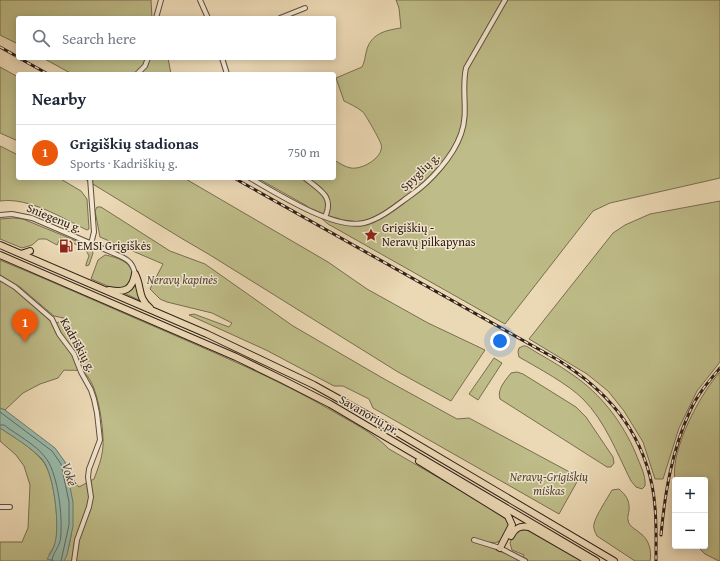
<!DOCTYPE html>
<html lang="en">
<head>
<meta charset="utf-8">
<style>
  body { margin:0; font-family:"Gentium Book Plus",serif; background:#f2f2f3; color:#1f2937 }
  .controls { position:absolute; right:12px; bottom:12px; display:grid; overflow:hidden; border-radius:4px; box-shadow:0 2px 10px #0003 }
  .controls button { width:36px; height:36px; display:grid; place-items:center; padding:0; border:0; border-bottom:1px solid #e0e1e3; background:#fff; color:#1f2937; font:20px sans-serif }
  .you { position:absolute; left:500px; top:341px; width:14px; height:14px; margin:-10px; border:3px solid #fff; border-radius:50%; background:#1a73e8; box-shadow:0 0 0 6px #1a73e833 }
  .badge { display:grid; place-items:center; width:26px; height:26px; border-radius:50%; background:#ea580c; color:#fff; font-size:13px; font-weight:700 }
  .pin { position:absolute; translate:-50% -33px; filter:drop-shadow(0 1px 2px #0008) }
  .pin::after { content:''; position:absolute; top:21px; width:14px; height:12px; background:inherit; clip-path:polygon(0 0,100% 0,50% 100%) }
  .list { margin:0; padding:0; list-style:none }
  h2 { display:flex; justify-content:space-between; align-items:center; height:52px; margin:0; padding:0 16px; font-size:17px }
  h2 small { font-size:13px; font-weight:400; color:#747a83 }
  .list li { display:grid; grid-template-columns:26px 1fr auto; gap:12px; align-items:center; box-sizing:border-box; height:56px; padding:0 16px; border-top:1px solid #e0e1e3 }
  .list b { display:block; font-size:15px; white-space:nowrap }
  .list p { margin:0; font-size:13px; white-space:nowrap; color:#747a83 }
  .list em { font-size:13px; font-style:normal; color:#747a83 }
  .icon { flex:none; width:22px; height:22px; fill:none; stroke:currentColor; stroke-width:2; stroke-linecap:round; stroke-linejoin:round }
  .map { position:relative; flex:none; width:720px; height:561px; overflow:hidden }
  .search { position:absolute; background:#fff; box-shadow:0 2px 10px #0003; left:16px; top:16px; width:320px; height:44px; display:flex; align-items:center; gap:10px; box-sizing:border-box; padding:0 14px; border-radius:4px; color:#747a83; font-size:15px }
  .panel { position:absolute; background:#fff; box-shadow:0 2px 10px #0003; left:16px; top:72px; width:320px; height:108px; border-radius:4px }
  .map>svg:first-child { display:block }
</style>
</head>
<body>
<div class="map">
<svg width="720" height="561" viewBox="0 0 720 561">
  <rect width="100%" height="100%" fill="#ebd8b4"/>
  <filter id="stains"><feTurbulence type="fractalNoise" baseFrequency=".005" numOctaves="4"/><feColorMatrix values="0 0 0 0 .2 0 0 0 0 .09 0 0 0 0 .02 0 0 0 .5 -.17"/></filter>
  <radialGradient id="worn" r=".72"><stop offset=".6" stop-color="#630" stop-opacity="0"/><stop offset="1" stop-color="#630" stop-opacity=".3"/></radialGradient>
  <path fill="#bebc88" stroke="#786e50" d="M 0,0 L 151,0 L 152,18 L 18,18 L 18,44 L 0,35 Z
    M 396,0 L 720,0 L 720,178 L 610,203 L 593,211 L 505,324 L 328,224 L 307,206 L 257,178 L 334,178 L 334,160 C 339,163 345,167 351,168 C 362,170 385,157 381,144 C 380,140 365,114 363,112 C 357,107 350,104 344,101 L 336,78 L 362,67 C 365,62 365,55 367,49 C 372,33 387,30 401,28 L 399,8 Z
    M 43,58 L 168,58 L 171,74 L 72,74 Z
    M 0,67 L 18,77 L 18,141 L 0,133 Z
    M 0,146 L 18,155 L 18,178 L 59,178 L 81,191 L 87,199 L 89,229 L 87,230 C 62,218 29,197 0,201 Z
    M 83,178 L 184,178 L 328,262 L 367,289 L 428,323 L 485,350 L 451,401 L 398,372 L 210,255 L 181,238 Z
    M 720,201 L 720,362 L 697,391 L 679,428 L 663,479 L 655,479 L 643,442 L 624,411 L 608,391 L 587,374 L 529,339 L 613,233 L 625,225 L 650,214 Z
    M 97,207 L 101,207 L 170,251 L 205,264 L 293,326 L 386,380 L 457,419 L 469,418 L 577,476 L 578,480 L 559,514 L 373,408 L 369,399 L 343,386 L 334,386 L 266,350 L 189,315 L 194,314 L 229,327 L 232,323 L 212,313 L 167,302 L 160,299 L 150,289 L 163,264 L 100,237 L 95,211 Z
    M 14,218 L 23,219 L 91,247 L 93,253 L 89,265 L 86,266 L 86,264 L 89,256 C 86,246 69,242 60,238 L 57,245 L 46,239 L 39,239 L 32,245 L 22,248 L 0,239 L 0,219 Z
    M 105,255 C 116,257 133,262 132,275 C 132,279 129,284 127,287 L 115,289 L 91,279 L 98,260 Z
    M 0,260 C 56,283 111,308 167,332 C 222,356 277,379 329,409 C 349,421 373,432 389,449 L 503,515 L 506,518 L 509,525 L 502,540 L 495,543 L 490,542 L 489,545 L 492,548 L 522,560 L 524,555 L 512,550 L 510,543 C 513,533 518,530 528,529 L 582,561 L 0,561 L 0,542 L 22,542 L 28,528 L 30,485 L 24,466 L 16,455 L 0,441 L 0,428 C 14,437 31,447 42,460 C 55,475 59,523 56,541 C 55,546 51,551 49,555 L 64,560 C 78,529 71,494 65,462 L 72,478 L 79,487 L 94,479 C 98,468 102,459 103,446 C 104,430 98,381 83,372 C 77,369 70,371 64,370 L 58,378 L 40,384 L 23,393 L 5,410 L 0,408 L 0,280 L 11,286 L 54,324 L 57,323 L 64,318 L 54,316 L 20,287 L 0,275 Z
    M 136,281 L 141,301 L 124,293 Z
    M 523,346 L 526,346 C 542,356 558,364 573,375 C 601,394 623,423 636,454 C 640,465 646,475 645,486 L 642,489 L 636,487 L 631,481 C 617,453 605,421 583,399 C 568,384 538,368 519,357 L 518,352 L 519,348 Z
    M 494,358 L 502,363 L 478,400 L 469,394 Z
    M 517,372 L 523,374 L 576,407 L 586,417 L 613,457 L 614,463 L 611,467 L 607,467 L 500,399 C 497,389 505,381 511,373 Z
    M 720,372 L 720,561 L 719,561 L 705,554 L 697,546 L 705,546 L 705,480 L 675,480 C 670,450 700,394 720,372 Z
    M 619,489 C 626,495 630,501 629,510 C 629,513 627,517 628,520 C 629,527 636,529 640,533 C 649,539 652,551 650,561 L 635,561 L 597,536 C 595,532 593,528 594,524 C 596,515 607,499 612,490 Z"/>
  <path fill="#99baaa" stroke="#6f7c70" d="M 0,408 L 5,410 L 55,448 L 65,462 L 73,502 L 73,526 L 67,555 L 64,561 L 55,561 L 47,559 C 50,554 54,548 55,543 C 60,525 54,473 42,459 C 30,447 14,437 0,428 Z"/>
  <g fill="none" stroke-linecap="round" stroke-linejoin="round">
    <path stroke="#656d62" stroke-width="1" d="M 0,412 L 52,451 L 61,464 L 69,502 L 69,525 L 61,561
      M 0,425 L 4,425 C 17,435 35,444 45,457 C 57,471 62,511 61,529 C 61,534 61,540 59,544 C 57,550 52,555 52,561"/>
    <g stroke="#604e40" stroke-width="6">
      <path id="minor" d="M 200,0 L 208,18
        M 156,18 L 161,0
        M 280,18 L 305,8
        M 222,58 L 227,74
        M 137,74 L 145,66 L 148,58
        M 90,178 L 94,232 L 91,244
        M 250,178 C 276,193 334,230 364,223 C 381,219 397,205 411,195 C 430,182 453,157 461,134 C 469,113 461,90 466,68 L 505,0
        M 305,178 C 319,190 335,196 325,217
        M 0,215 L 12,214 L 32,218 L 120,256 C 129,260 133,264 135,274
        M 0,278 L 15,287 L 52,319 L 59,334 L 74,354 L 81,372 L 91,390 L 94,399 L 97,413 L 100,440 L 89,469 L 88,477 L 91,497 L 89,507 L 77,540 L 74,561
        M 0,507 L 10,507
        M 474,540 L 500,548 L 525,561"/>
    </g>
    <g stroke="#312019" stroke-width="8">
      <path id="highway" d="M 0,245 L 207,334 L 314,385 L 366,414 L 614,561
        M 21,254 L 30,251
        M 0,255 L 236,357 L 281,379 L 330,404 L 596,561
        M 135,274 C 142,287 137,297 150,308
        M 109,290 C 125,293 132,290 135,274
        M 419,461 L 508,516 L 512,525 L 500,548
        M 511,536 C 515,528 520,525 529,527 L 588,561"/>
    </g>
    <use href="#minor" stroke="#f2e6ce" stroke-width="4"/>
    <use href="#highway" stroke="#ebd8b4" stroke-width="6"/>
    <g stroke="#312019" stroke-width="3">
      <path id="rail" d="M 0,47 L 18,57
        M 19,58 L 48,74
        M 234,178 L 558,360 C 606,390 640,428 652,485 C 657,510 656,536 656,561
        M 661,535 C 665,492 672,450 690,411 C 697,395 709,381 720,368"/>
    </g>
    <use href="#rail" stroke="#f2e6ce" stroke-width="1.5" stroke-dasharray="4.5" stroke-linecap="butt"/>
  </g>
  <defs>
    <g id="sight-bare" transform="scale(1.08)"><path d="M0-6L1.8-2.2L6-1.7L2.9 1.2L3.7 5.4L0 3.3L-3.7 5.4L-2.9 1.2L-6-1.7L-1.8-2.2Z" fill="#8f2418" stroke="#f2e6ce" stroke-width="2.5" paint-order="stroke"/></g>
    <g id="fuel-bare" transform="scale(1.08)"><path d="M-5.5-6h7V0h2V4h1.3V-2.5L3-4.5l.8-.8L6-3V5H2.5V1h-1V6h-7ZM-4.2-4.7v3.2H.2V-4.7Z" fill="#8f2418" stroke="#f2e6ce" stroke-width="2.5" paint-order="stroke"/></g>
  </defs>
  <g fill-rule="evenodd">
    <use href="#sight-bare" x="371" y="235"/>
    <use href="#fuel-bare" x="66" y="246"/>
  </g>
  <g text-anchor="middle" stroke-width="3" stroke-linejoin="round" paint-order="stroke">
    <g font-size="12" fill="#312019" stroke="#f2e6ce">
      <text transform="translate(420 172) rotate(-44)" y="4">Spyglių g.</text>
      <text transform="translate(54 218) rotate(22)" y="4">Sniegenų g.</text>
      <text transform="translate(78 345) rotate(61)" y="4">Kadriškių g.</text>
      <text transform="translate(369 415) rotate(30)" y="4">Savanorių pr.</text>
    </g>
    <g font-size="12" fill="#312019" stroke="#f2e6ce" text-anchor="start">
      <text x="382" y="232">Grigiškių -<tspan x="382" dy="14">Neravų pilkapynas</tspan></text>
      <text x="77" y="250">EMSI Grigiškės</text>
    </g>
    <g font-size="12" font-style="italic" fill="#544735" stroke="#f2e6ce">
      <text x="182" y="284">Neravų kapinės</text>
      <text x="549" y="481">Neravų-Grigiškių<tspan x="549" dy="14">miškas</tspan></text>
    </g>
    <g font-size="13" font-style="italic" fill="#504e44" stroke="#f2e6ce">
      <text transform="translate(70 474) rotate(73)" y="5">Vokė</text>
    </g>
  </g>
  <rect width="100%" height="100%" filter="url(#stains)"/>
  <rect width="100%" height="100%" fill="url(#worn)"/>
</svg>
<div class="controls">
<button>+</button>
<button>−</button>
</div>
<div class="you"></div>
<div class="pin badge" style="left:25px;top:342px">1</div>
<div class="search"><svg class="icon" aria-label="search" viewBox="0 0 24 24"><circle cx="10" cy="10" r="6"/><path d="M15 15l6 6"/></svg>Search here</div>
<section class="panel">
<h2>Nearby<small></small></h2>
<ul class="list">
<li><span class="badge">1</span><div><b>Grigiškių stadionas</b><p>Sports · Kadriškių g.</p></div><em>750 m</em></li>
</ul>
</section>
</div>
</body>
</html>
